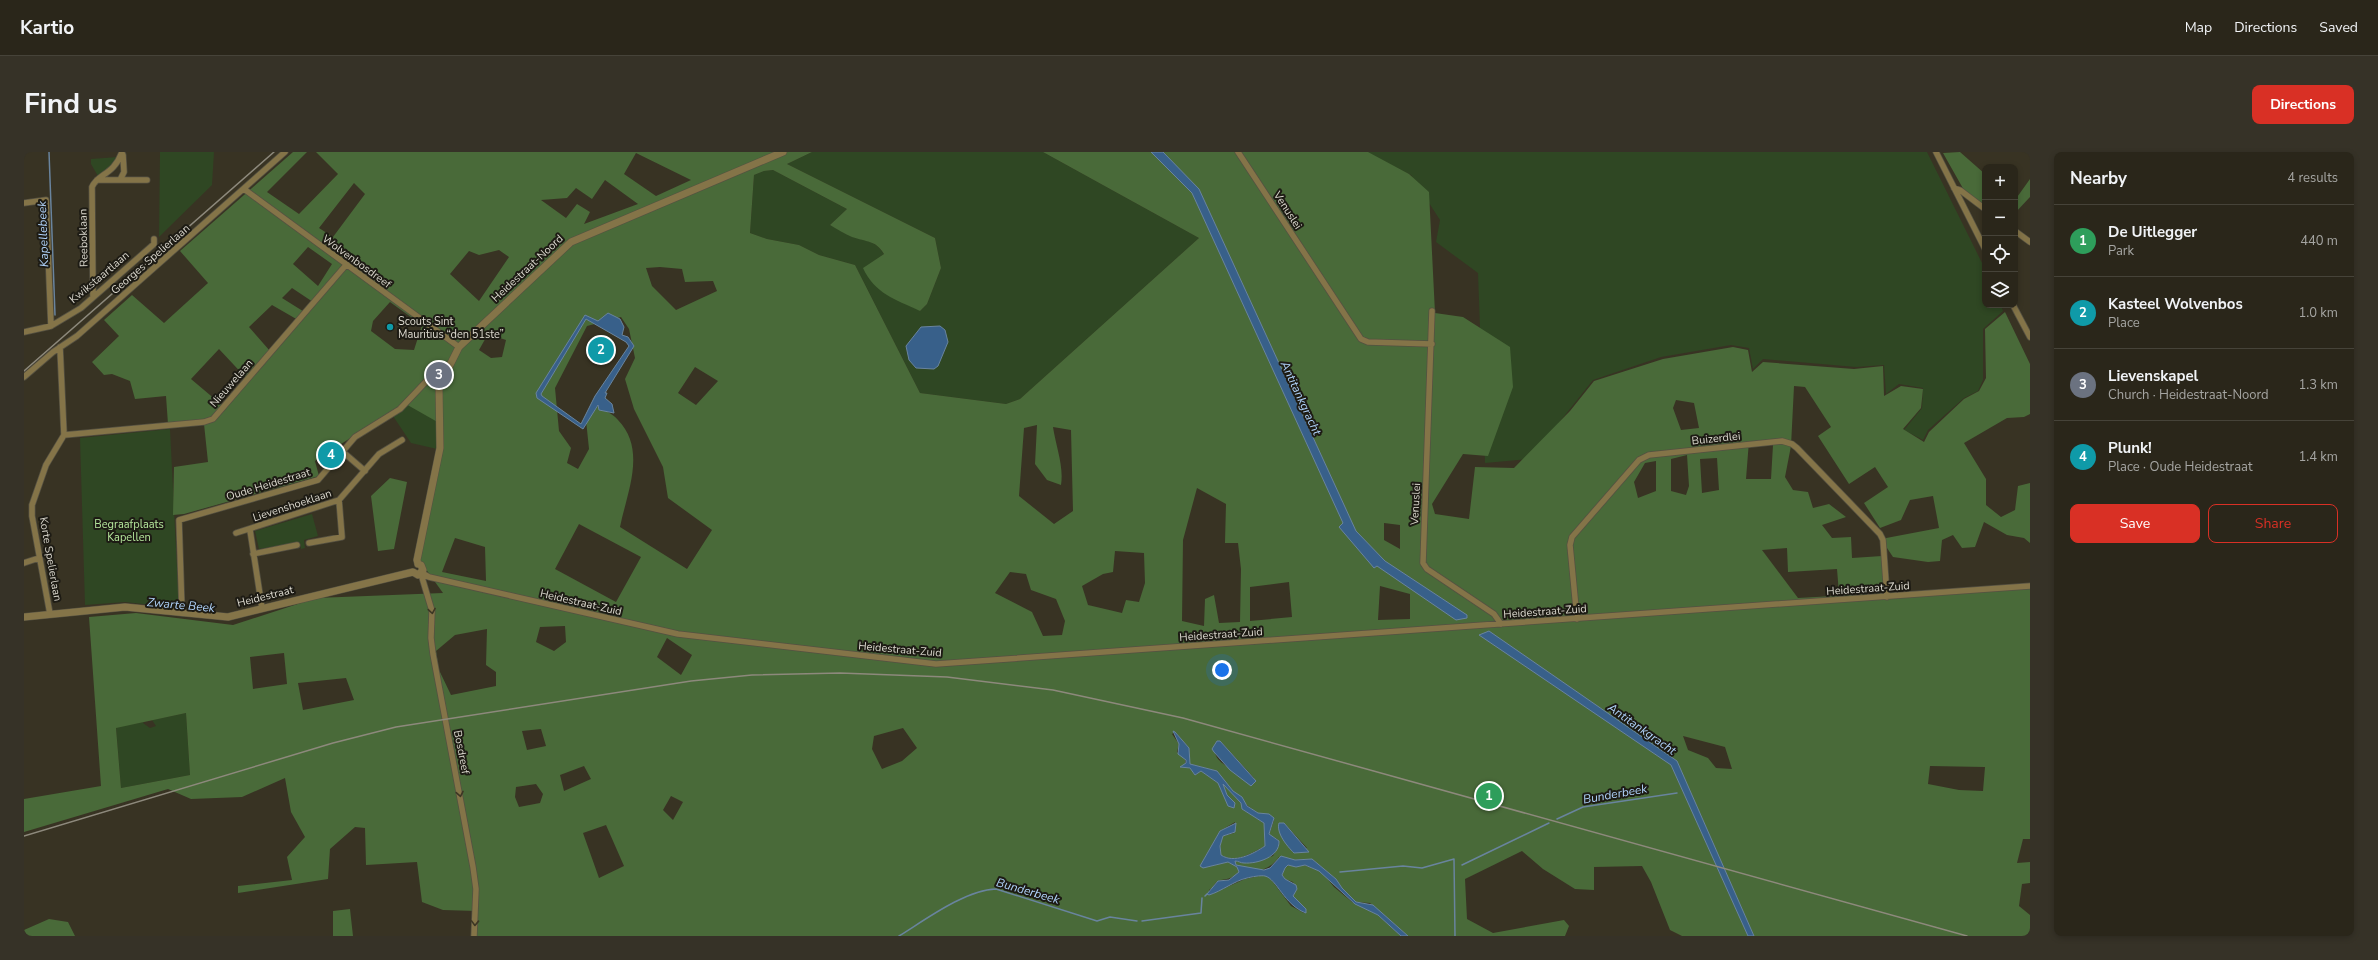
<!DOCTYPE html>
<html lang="en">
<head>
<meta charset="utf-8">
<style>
  body { margin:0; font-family:"Nunito Sans",sans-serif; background:#363227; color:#f1f3f6 }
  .controls { position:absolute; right:12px; top:12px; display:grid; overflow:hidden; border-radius:8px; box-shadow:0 2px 6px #0003 }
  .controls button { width:36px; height:36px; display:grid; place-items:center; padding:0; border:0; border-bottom:1px solid #464339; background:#2a261a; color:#f1f3f6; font:20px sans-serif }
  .you { position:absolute; left:1198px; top:518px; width:14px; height:14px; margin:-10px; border:3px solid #fff; border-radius:50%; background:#1a73e8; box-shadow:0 0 0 6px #1a73e833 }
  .badge { display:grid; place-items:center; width:26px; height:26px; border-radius:50%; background:#d93025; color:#fff; font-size:13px; font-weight:700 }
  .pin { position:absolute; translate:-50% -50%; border:2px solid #fff; box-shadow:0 1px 4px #0006 }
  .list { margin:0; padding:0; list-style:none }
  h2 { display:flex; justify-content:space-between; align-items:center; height:52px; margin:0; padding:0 16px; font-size:17px }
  h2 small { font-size:13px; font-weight:400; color:#a5a5a2 }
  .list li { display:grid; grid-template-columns:26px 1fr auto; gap:12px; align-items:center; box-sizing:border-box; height:72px; padding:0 16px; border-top:1px solid #464339 }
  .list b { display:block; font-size:15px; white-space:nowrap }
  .list p { margin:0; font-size:13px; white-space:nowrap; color:#a5a5a2 }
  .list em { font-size:13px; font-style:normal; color:#a5a5a2 }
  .actions { display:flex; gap:8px; padding:12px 16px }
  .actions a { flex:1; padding:9px 0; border:1px solid #d93025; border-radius:8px; text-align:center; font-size:14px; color:#d93025 }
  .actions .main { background:#d93025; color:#fff }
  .icon { flex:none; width:22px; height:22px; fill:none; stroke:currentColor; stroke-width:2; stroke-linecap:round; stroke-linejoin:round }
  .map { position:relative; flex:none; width:2006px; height:784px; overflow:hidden; border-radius:8px }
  header { display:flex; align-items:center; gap:24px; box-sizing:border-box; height:56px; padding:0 20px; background:#2a261a; border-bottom:1px solid #464339 }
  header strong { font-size:19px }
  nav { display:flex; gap:22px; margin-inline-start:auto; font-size:14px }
  .intro { display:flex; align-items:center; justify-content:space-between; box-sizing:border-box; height:96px; padding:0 24px }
  h1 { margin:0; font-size:28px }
  .button { padding:10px 18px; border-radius:8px; background:#d93025; color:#fff; font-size:14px; font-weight:700 }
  main { display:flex; gap:24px; padding:0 24px }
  aside { flex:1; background:#2a261a; border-radius:8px; box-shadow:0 2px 6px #0003 }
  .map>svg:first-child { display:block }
</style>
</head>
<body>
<header>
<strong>Kartio</strong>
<nav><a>Map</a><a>Directions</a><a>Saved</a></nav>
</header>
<div class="intro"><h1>Find us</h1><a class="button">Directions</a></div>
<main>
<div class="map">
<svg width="2006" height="784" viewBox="0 0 2006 784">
  <rect width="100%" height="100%" fill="#383323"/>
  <path fill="#2f4723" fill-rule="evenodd" d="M 136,0 L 190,0 L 188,33 L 135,85 Z
    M 788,0 L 1019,0 L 1175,86 L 996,247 L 982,252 L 896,241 L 831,113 L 795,103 L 775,93 L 743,87 L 726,81 L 730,23 L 740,19 L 749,18 L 823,57 L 806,73 C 814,77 822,83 830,85 C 843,89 852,89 860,102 L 840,116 L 896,159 L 903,152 L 917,116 L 911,86 L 763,12 ZM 899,175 L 921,178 C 925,197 918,204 904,217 C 887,214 886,210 882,194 Z
    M 1339,0 L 1903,0 L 1961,117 L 1961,153 L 1977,153 L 1979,159 L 1959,177 L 1959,228 L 1954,239 L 1940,246 L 1904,278 L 1899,288 L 1880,278 L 1898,256 L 1899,236 L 1875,232 L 1862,242 L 1860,213 L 1832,215 L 1739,207 L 1729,217 L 1725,196 L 1707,193 L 1637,205 L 1569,228 L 1506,307 L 1461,311 L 1454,121 L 1412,90 L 1416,68 L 1387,23 Z
    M 94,5 L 89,13 L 74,24 L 67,12 L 67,7 Z
    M 415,219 L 413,297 L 387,291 L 369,264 L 384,253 Z
    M 146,277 L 155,456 L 101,450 L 61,453 L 56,286 Z
    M 288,362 L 294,384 L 280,388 L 281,396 L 277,397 L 276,390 L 235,397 L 231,379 Z
    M 162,561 L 166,623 L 97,636 L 92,575 L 120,570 L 119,571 L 126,576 L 132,574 L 128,568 Z"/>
  <path fill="#496a39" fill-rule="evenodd" d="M 269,0 L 283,0 L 243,40 L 275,62 L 314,22 L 292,0 L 788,0 L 763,12 L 911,86 L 917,116 L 903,152 L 896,159 C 871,147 851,142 839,116 L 860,102 C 852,88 842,90 828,85 C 821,82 813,77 806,73 L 823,57 L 749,18 L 740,19 L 730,23 L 726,81 L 743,87 L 775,93 L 795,103 L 831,113 L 896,241 L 982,252 L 996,247 L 1175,86 L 1019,0 L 1344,0 L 1385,22 L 1405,40 L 1411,161 L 1439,165 L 1486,195 L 1489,235 L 1464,304 L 1439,302 L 1408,352 L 1411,362 L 1445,367 L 1451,315 L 1490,316 L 1546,259 L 1570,229 L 1639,207 L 1709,195 L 1724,198 L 1728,220 L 1739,210 L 1830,217 L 1859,214 L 1860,244 L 1877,234 L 1899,237 L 1897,256 L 1879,277 L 1900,290 L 1905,280 L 1940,247 L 1955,239 L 1962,226 L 1961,177 L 1981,160 L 2006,212 L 2006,262 L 2000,265 L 1983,266 L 1940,291 L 1962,327 L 1962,353 L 1977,365 L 1991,358 L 1994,334 L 2006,331 L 2006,391 L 2000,386 L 1983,383 L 1960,370 L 1951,395 L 1938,396 L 1929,383 L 1918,388 L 1916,409 L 1904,410 L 1869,405 L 1857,387 L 1915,376 L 1909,344 L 1886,348 L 1877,368 L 1856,376 L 1840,351 L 1864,335 L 1851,315 L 1825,332 L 1794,284 L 1807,275 L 1781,235 L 1770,234 L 1767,294 L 1761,325 L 1769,338 L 1784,340 L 1789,356 L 1805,352 L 1822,365 L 1798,373 L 1808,386 L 1827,385 L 1828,406 L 1858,404 L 1860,439 L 1815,442 L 1813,417 L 1764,420 L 1763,396 L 1738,398 L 1774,446 L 2006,433 L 2006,687 L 1999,687 L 1993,711 L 2006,710 L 2006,731 L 1998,732 L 1995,754 L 2006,763 L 2006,784 L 1658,784 L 1646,778 L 1627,730 L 1618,714 L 1570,715 L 1570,738 L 1551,737 L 1519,717 L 1498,699 L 1441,727 L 1443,767 L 1469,781 L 1540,768 L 1545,774 L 1541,784 L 1384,784 L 1346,751 L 1332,750 L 1318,737 L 1312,727 L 1288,707 L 1271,708 L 1255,705 C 1244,720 1230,722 1212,713 L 1210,710 L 1212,709 L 1221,711 L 1249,704 L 1255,691 L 1253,687 L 1245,683 L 1250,668 C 1241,660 1239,665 1231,659 C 1221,653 1199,629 1193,619 L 1166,612 L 1165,596 L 1151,580 L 1148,582 L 1155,592 L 1153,600 L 1161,607 L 1161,615 L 1168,617 L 1171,623 L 1177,619 L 1194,631 L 1204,652 L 1211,652 L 1203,643 L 1199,632 L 1217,651 L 1218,657 L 1240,671 L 1241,694 C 1228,701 1211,712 1197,703 L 1196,694 L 1199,684 L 1210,681 L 1211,670 L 1196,679 L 1176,714 L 1183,715 L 1204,710 L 1213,715 L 1215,720 C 1207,728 1203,726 1194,729 C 1190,731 1190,736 1185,738 L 1185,743 L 1221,727 L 1240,723 L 1246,726 L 1267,754 L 1280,761 L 1282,757 L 1269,744 L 1272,738 L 1269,730 L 1261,727 L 1258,723 L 1261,716 L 1265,713 L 1272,715 L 1280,713 L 1298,720 L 1310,735 L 1328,750 L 1354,763 L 1377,784 L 453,784 L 453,759 L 419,758 L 398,750 L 393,710 L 342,713 L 341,676 L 331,675 L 306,697 L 304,727 L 214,741 L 214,734 L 268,728 L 263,705 L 281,685 L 267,660 L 261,626 L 218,645 L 167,647 L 144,637 L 0,680 L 0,647 L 77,634 L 65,465 L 112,461 L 209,473 L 292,446 L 419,441 L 396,409 L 417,272 L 380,251 L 291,309 L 295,324 L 160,362 L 149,363 L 150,315 L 184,310 L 180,272 L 144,272 L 142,244 L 111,247 L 106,229 L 88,222 L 80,223 L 68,210 L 95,184 L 80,168 L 108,143 L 140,171 L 184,131 L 156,99 ZM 612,1 L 667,28 L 632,44 L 600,22 ZM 581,28 L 614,52 L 560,72 L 566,60 L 553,52 L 542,66 L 517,48 L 543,46 L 552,36 L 568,47 ZM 330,31 L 341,42 L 309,85 L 295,76 ZM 284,95 L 308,112 L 294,134 L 269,112 ZM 475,98 L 485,105 L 455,149 L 426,122 L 445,99 L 455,103 ZM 636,115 L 658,117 L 661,130 L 689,129 L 693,139 L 652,158 L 628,134 L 622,116 ZM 268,136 L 289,150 L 282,161 L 258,146 ZM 366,150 L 398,173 L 390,198 L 371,197 L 347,179 L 349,169 ZM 248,153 L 274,168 L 246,199 L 225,175 ZM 597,165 L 605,177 L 611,206 L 601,227 L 610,257 L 639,315 L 644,346 L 688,378 L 663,417 L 596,375 C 603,340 623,298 594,268 C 589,262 580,258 574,254 L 562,268 L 565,297 L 554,317 L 543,311 L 547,296 L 535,279 L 531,236 L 563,174 ZM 464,182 L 482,188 L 478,205 L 467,206 L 455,198 ZM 195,197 L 224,228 L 199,254 L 167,227 ZM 671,215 L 694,229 L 672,253 L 654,241 ZM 1652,248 L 1670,251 L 1675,276 L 1657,278 L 1649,256 ZM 1013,273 L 1011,312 L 1023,328 L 1037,333 C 1040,314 1032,295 1029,275 L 1047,278 L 1049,359 L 1030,372 L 995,344 L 1000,276 ZM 1725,289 L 1749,293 L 1747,327 L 1722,327 ZM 1663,303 L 1665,334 L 1662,343 L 1647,339 L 1647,307 ZM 1693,306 L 1695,338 L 1678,341 L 1676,307 ZM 1632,309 L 1632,339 L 1614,346 L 1610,330 L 1621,311 ZM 1173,336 L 1202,352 L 1201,391 L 1214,391 L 1217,417 L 1216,470 L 1195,471 L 1190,443 L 1181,447 L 1180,474 L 1158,469 L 1159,388 ZM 1360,371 L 1376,373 L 1376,397 L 1360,388 ZM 555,372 L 617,405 L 592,450 L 531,417 ZM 431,386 L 461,395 L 462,429 L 418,420 ZM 1091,399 L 1120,401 L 1121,431 L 1115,450 L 1102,448 L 1098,461 L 1064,453 L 1058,434 L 1079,422 L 1089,420 ZM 986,420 L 1002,422 L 1007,438 L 1032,447 L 1041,469 L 1038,483 L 1019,484 L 1008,460 L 971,441 ZM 1265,430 L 1268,465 L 1226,469 L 1226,435 ZM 1356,434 L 1386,442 L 1386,467 L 1354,468 ZM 541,474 L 542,490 L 530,499 L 512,490 L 516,475 ZM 463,477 L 462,513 L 472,520 L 472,534 L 427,543 L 415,518 L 412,499 L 431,483 ZM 643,486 L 668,503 L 657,523 L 633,505 ZM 260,501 L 263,532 L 229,537 L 226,505 ZM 322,526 L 330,548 L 279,558 L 274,531 ZM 162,561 L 166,623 L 97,636 L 92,576 ZM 879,576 L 893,596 L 878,609 L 858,617 L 848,597 L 850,584 ZM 517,577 L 522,594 L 503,598 L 498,579 ZM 1659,584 L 1701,595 L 1708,617 L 1692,616 L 1684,606 L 1664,598 ZM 1193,589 L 1198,591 L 1230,626 C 1215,621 1181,610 1193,589 ZM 560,614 L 567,627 L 540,639 L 536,623 ZM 1906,614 L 1961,615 L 1959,639 L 1935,638 L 1904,632 ZM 512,632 L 519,642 L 516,651 L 495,655 L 491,645 L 492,635 ZM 647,644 L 659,650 L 649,668 L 639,658 ZM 1260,671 L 1283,696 L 1270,701 L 1257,684 ZM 582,673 L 600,714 L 575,726 L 559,681 Z
    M 1936,0 L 1961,22 L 1961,55 L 1941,40 L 1919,1 Z
    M 2006,27 L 2006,45 L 1991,61 L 1991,48 Z
    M 366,326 L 383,330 L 370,397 L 354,399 L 347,344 Z
    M 326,757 L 329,784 L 309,784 L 309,759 Z
    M 25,767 L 44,770 L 51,784 L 0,784 L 0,778 Z"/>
  <path fill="#38608a" stroke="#69849e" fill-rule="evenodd" d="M 1127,0 L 1139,0 L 1175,37 L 1332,379 L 1361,409 L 1443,463 L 1443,466 L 1432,468 L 1353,414 L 1350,416 L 1315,375 L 1319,371 L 1168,41 Z
    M 584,161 L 596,167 L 600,175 L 598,183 L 604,185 L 610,194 L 581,241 L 583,241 L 581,246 L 588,252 L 590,261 L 575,258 L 574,253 L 559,277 L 513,246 L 512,241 L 561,163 L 574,169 ZM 562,167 L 602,190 L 605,194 L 571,244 L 557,272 L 518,244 L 517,242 Z
    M 916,174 L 921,178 L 924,190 L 914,214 L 910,217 L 892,216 L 885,208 L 882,194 L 897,175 Z
    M 1465,479 L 1653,609 L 1730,784 L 1724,784 L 1647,613 L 1455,483 Z
    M 1149,579 L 1151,580 L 1165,596 L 1166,612 L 1193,619 L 1209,639 L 1218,645 L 1223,654 L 1234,661 L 1245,662 L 1250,666 L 1245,682 L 1255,689 C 1256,705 1233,712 1220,711 C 1216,711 1215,709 1211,709 L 1212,713 L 1240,718 L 1246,716 L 1257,704 L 1271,708 L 1288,707 L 1312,727 L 1318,736 L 1332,750 L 1349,753 L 1384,784 L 1377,784 L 1354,763 L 1331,752 L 1295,719 L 1281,713 L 1272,715 L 1264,713 L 1261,716 L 1258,723 L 1261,727 L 1272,733 L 1273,737 L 1269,744 L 1282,757 L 1282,761 C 1260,753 1253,727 1241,724 C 1237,723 1227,725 1223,726 C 1210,729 1198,739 1185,743 L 1183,742 L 1194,729 L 1205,728 L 1215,720 L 1213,715 L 1204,710 L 1179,716 L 1176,714 L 1196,679 L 1212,671 L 1211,680 L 1199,684 L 1196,694 L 1197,703 C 1210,712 1229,702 1241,694 L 1240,671 L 1218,657 L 1217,651 L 1199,632 L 1203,643 L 1211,651 L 1210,656 L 1204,654 L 1194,631 L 1177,619 L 1171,623 L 1166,616 L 1156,615 L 1162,611 L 1162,608 L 1154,602 L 1155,592 Z
    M 1193,589 L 1196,589 L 1232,629 L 1227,634 L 1206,618 L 1190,600 L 1188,597 Z
    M 1255,671 L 1260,671 L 1285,700 L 1270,701 C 1263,694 1252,681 1255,671 Z"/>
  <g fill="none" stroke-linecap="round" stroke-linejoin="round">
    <path stroke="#69849e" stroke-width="1.5" d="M 25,0 L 31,163
      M 1533,667 L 1559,655 L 1653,641
      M 1438,713 L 1525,671
      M 1316,720 L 1379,714 L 1398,716 L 1430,707 L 1431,784
      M 1181,744 L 1183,742
      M 1118,769 L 1177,761 L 1178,746
      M 875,784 C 901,768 941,738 972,737 L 1073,769 L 1086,765 L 1113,769"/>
    <g stroke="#555142" stroke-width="7">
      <path id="minor" d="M 1214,0 L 1337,187 L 1344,190 L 1408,192
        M 1912,0 L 1961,97
        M 73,28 L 96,28 L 100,20 L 99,3
        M 96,28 L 123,28
        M 1930,36 L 1936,38 L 1961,57
        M 220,37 L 435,195
        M 0,51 L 22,48 L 27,174
        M 1991,79 L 2006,90
        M 69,145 L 68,35 C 73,22 90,23 98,0
        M 1989,153 L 2006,185
        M 1408,159 L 1399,411 L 1403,417 L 1470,462 L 1477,472
        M 0,180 L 27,174 L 57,156 L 130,92 L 130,87
        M 0,225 L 29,200 L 53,184 L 261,0
        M 40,283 L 180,270 L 189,267 L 322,113
        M 319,300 L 341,319
        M 226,378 L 238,456
        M 212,381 L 315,348 L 355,302 L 378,288
        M 285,391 L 318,385 L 315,348
        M 229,402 L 273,393
        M 0,411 L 15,406
        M 398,421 L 405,425 L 654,482 L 912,512 L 2006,434
        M 397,422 L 408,459 L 407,486 L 409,502 L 449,715 L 452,737 L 450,784
        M 158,461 L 155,368 L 294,328 L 331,285 L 376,257 L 414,217
        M 26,462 L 8,364 L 8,353 L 22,313 L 40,283 L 36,195
        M 1553,467 L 1546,393 L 1548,385 L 1615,308 L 1625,303 L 1758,289 L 1768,292 L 1773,296 L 1856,382 L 1859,388 L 1863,445"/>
    </g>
    <g stroke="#555142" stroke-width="8">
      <path id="tertiary" d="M 394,412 L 393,408 L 416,296 L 415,235 L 435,195 L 547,90 L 759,0
        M 0,465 L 101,455 L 204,465 L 389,420 L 394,423 L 399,418 L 397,413 L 394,412"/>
    </g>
    <use href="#minor" stroke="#847448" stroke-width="5.5"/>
    <use href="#tertiary" stroke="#847448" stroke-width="7"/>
    <path stroke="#8d897c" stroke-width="1.5" d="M 0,219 L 250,0
      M 0,684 L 309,591 L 372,575 L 667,529 L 728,523 L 816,521 L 923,525 L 1029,538 L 1159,566 L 1943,784"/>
  </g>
  <defs><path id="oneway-chevron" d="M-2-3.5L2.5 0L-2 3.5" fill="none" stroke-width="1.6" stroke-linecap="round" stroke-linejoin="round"/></defs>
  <g stroke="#3c3624">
    <use href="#oneway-chevron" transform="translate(408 459) rotate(81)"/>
    <use href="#oneway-chevron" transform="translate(436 642) rotate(79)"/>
    <use href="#oneway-chevron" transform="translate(451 771) rotate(92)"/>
  </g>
  <circle fill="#0f9aa8" stroke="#1d1b14" stroke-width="1.5" cx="366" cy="175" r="4"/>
  <g text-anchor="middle" stroke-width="4" stroke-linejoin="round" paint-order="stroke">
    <g font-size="11" fill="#dbd8ce" stroke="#1d1b14">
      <text transform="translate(1264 58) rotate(57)" y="4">Venuslei</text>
      <text transform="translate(59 86) rotate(-91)" y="4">Reeboklaan</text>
      <text transform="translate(126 107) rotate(-41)" y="4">Georges Spelierlaan</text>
      <text transform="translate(333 109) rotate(36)" y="4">Wolvenbosdreef</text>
      <text transform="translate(503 116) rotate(-43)" y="4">Heidestraat-Noord</text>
      <text transform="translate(75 125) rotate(-40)" y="4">Kwikstaartlaan</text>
      <text transform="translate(207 231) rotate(-49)" y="4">Nieuwelaan</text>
      <text transform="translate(1692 286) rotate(-6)" y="4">Buizerdlei</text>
      <text transform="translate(244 332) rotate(-17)" y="4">Oude Heidestraat</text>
      <text transform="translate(1391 352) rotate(-87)" y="4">Venuslei</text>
      <text transform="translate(268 353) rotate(-18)" y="4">Lievenshoeklaan</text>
      <text transform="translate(27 407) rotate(80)" y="4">Korte Spelierlaan</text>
      <text transform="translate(1844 436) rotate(-4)" y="4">Heidestraat-Zuid</text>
      <text transform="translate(241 444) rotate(-14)" y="4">Heidestraat</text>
      <text transform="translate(557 450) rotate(13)" y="4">Heidestraat-Zuid</text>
      <text transform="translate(1521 459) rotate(-4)" y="4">Heidestraat-Zuid</text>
      <text transform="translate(1197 482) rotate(-4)" y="4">Heidestraat-Zuid</text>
      <text transform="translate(876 497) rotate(5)" y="4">Heidestraat-Zuid</text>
      <text transform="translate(438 600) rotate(79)" y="4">Bosdreef</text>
    </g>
    <g font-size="11" fill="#dbd8ce" stroke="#1d1b14" text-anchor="start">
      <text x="374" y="173">Scouts Sint<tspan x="374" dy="13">Mauritius “den 51ste”</tspan></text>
    </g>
    <g font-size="11" fill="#b4e69b" stroke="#1d1b14">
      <text x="105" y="376">Begraafplaats<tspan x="105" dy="13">Kapellen</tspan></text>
    </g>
    <g font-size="12" font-style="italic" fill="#b0d3fb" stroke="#1d1b14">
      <text transform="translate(19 82) rotate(-92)" y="4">Kapellebeek</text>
      <text transform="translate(1277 246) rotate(65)" y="4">Antitankgracht</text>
      <text transform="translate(157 453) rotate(5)" y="4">Zwarte Beek</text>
      <text transform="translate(1618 577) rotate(35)" y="4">Antitankgracht</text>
      <text transform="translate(1591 642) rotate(-10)" y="4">Bunderbeek</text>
      <text transform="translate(1004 739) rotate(16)" y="4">Bunderbeek</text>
    </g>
  </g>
</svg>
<div class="controls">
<button>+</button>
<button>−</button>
<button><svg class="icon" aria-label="locate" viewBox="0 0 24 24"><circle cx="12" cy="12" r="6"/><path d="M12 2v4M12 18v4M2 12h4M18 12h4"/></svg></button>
<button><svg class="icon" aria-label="layers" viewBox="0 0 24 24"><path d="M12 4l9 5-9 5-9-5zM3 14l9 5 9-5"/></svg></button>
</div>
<div class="you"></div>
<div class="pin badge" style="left:1465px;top:644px;background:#2e9e5b">1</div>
<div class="pin badge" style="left:577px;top:198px;background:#0f9aa8">2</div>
<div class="pin badge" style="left:415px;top:223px;background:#6b7280">3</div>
<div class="pin badge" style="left:307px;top:303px;background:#0f9aa8">4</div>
</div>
<aside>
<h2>Nearby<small>4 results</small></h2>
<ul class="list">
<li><span class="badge" style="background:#2e9e5b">1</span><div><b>De Uitlegger</b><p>Park</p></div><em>440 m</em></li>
<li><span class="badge" style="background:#0f9aa8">2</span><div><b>Kasteel Wolvenbos</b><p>Place</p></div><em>1.0 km</em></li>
<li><span class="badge" style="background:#6b7280">3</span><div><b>Lievenskapel</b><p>Church · Heidestraat-Noord</p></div><em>1.3 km</em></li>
<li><span class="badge" style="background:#0f9aa8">4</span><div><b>Plunk!</b><p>Place · Oude Heidestraat</p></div><em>1.4 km</em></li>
</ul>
<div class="actions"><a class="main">Save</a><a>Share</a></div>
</aside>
</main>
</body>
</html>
